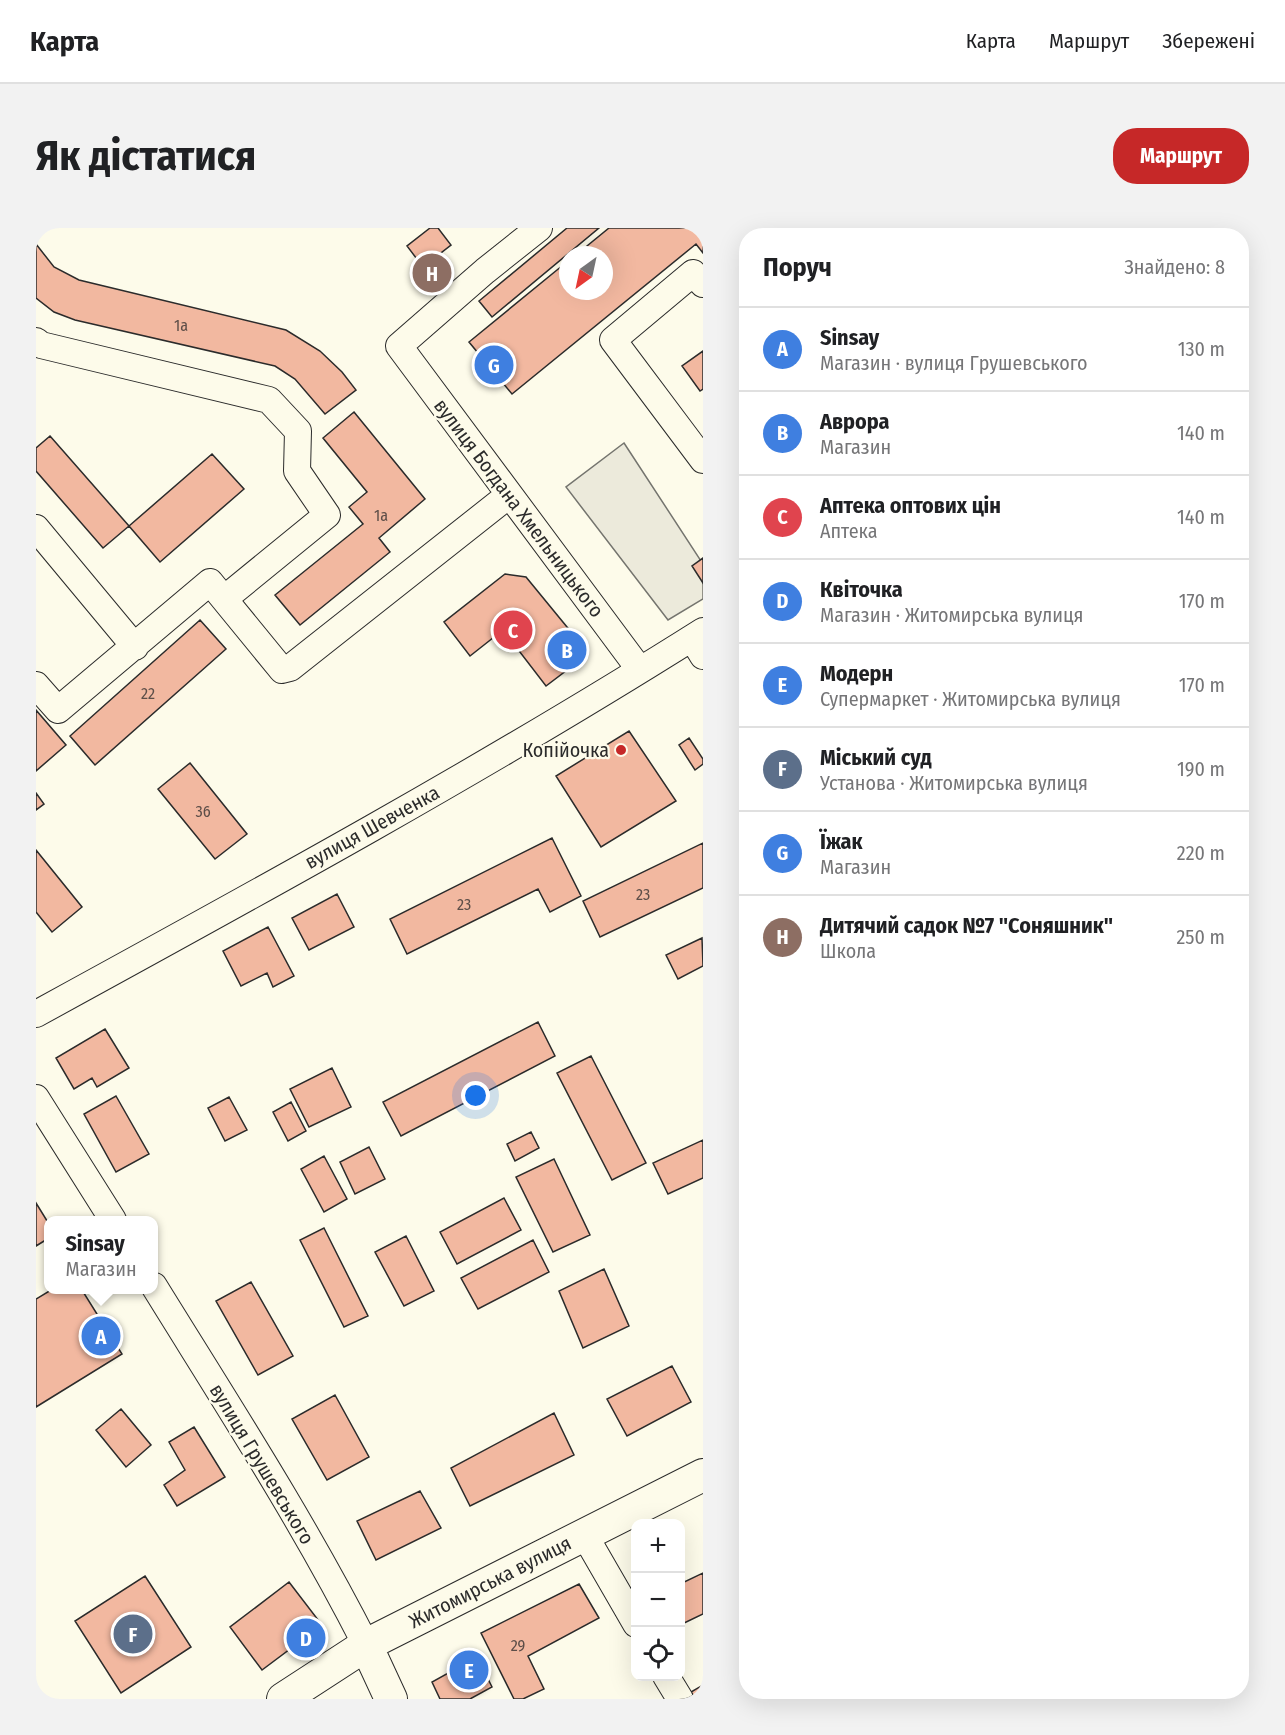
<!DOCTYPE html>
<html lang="uk">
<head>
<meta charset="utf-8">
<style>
  body { margin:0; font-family:"Fira Sans Condensed",sans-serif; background:#f2f2f2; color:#202124 }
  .controls { position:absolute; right:18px; bottom:18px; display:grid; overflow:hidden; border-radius:12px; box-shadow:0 6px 24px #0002 }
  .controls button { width:54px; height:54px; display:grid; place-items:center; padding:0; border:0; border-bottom:2px solid #e0e0e0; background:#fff; color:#202124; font:30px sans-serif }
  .compass { position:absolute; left:523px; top:18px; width:54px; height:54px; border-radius:50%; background:#fff; box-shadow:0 6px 24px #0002; rotate:213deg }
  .you { position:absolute; left:440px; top:868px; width:21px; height:21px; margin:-15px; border:4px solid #fff; border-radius:50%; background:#1a73e8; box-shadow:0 0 0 9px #1a73e833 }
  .badge { display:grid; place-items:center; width:39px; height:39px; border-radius:50%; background:#c62828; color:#fff; font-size:20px; font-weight:700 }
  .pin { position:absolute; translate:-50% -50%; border:3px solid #fff; box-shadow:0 2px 6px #0006 }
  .popup { position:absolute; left:8px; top:988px; width:114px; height:78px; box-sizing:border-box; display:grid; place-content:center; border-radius:12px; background:#fff; filter:drop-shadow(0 2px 4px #0005); font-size:20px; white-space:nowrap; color:#757577 }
  .popup b { font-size:22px; color:#202124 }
  .popup::after { content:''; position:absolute; left:50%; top:100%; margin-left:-12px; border:12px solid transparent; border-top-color:#fff }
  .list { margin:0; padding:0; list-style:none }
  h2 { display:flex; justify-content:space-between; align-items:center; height:78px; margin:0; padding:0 24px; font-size:26px }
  h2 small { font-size:20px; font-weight:400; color:#757577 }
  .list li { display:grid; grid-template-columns:39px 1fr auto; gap:18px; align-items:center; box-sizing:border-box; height:84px; padding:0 24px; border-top:2px solid #e0e0e0 }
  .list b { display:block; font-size:22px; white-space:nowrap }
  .list p { margin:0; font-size:20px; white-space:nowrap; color:#757577 }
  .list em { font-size:20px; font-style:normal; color:#757577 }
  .icon { flex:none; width:33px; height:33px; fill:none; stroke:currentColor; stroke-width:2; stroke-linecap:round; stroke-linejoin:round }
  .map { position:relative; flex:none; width:667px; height:1471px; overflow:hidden; border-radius:24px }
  header { display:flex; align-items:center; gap:36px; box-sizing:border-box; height:84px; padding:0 30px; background:#fff; border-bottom:2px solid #e0e0e0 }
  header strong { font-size:28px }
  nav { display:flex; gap:33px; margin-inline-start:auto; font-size:21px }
  .intro { display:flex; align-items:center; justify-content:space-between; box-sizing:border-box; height:144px; padding:0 36px }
  h1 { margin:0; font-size:42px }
  .button { padding:15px 27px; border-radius:24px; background:#c62828; color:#fff; font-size:21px; font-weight:700 }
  main { display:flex; gap:36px; padding:0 36px }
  aside { flex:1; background:#fff; border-radius:24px; box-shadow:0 6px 24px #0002 }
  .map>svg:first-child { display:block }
</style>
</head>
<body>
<header>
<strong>Карта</strong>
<nav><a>Карта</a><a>Маршрут</a><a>Збережені</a></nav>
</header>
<div class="intro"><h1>Як дістатися</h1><a class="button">Маршрут</a></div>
<main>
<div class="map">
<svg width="667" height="1471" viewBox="0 0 667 1471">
  <rect width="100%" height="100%" fill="#fdfbea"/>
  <path fill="#eceadb" stroke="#74746e" stroke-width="1.5" d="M 588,215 L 667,336 L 667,371 L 632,392 L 530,259 Z"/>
  <path fill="#f2b8a0" stroke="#2b2b2b" stroke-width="1.5" d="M 394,0 L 402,0 L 415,17 L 387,39 L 371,18 Z
    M 531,0 L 563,0 L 456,89 L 443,73 Z
    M 573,0 L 667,0 L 667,25 L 660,16 L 476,166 L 433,114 L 532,33 L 532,63 L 568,63 L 568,27 L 540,27 Z
    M 0,16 L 18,39 L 43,52 L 250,102 L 284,123 L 306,144 L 320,162 L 289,186 L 259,151 L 239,138 L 39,92 L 18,84 L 0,70 Z
    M 667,123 L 667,161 L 664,163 L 646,138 Z
    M 318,184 L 389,271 L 343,310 L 354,324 L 264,397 L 239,367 L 327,296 L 313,279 L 331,264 L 287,210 Z
    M 14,208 L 93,298 L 67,320 L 0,243 L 0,220 Z
    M 176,226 L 208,261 L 124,334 L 93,298 Z
    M 667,330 L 667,355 L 656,338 Z
    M 469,346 L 490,349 L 540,410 L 531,442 L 510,458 L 467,402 L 434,428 L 408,394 Z
    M 164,392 L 190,421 L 59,537 L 34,508 Z
    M 0,482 L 30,517 L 0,543 Z
    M 593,503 L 640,573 L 565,619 L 520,548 Z
    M 653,510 L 667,531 L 667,536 L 659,542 L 643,517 Z
    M 154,535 L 211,606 L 179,631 L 122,561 Z
    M 0,565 L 8,576 L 0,582 Z
    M 516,610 L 545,668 L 514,684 L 502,661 L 371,726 L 354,691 Z
    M 667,615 L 667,660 L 564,709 L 547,673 Z
    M 0,622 L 46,679 L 16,704 L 0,684 Z
    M 301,666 L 318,699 L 273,722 L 256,690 Z
    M 232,699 L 258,748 L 237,759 L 231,745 L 205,758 L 187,723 Z
    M 666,710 L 667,738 L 642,751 L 630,727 Z
    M 502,794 L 519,828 L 365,908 L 347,874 Z
    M 69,801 L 93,840 L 61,859 L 56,850 L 38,861 L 20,830 Z
    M 555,828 L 610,935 L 576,952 L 521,845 Z
    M 296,840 L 315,879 L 273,899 L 254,861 Z
    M 80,868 L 113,926 L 80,944 L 48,886 Z
    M 193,869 L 211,902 L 189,913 L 172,880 Z
    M 255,874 L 270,903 L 252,913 L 237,884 Z
    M 495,904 L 503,920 L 479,933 L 471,916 Z
    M 667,912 L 667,950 L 632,966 L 617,935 Z
    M 333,919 L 349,951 L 319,966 L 304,934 Z
    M 288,928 L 311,971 L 288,984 L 265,941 Z
    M 518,931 L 554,1007 L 517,1024 L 480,949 Z
    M 468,970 L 485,1002 L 421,1036 L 404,1004 Z
    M 0,975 L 13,996 L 13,1010 L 0,1018 Z
    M 288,1000 L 332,1088 L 308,1099 L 264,1012 Z
    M 370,1008 L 398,1063 L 368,1078 L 339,1024 Z
    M 497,1012 L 513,1044 L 442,1081 L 425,1050 Z
    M 568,1041 L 593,1098 L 547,1120 L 523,1063 Z
    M 215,1054 L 257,1128 L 222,1147 L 180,1073 Z
    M 15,1062 L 46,1062 L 86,1126 L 0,1179 L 0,1071 Z
    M 636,1138 L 655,1174 L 591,1208 L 571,1171 Z
    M 299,1167 L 333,1229 L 291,1252 L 256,1191 Z
    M 85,1181 L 115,1217 L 90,1239 L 60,1202 Z
    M 518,1185 L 538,1227 L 434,1278 L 415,1240 Z
    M 158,1199 L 189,1249 L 141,1278 L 128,1257 L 149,1242 L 133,1214 Z
    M 384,1263 L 405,1300 L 340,1332 L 321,1293 Z
    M 667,1345 L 667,1386 L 644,1397 L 644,1356 Z
    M 109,1348 L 155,1419 L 85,1465 L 39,1393 Z
    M 253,1354 L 286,1397 L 226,1442 L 194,1399 Z
    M 543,1356 L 563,1390 L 492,1428 L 508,1461 L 487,1471 L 478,1471 L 445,1405 Z
    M 441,1429 L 456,1459 L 434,1471 L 404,1471 L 396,1454 Z
    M 667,1457 L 667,1471 L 660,1471 L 655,1464 Z"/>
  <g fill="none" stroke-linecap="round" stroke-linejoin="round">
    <g stroke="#2b2b2b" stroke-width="28">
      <path id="minor" d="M 503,0 L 449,43 L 363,118 L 604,442
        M 667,56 L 657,45 L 577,112 L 667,232
        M 0,113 L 5,117 L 233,172 L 262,203 L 261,243 L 291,287 L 188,371
        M 0,300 L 99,419
        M 656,410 L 667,428
        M 0,457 L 22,482 L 174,354 L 246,442 L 254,440 L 473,267
        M 0,786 C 225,663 450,540 667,403
        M 0,870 L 77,992
        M 118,1058 C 191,1176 267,1293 330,1417
        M 548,1306 L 600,1396
        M 630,1448 L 644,1471"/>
    </g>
    <g stroke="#2b2b2b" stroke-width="34">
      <path id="major" d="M 330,1417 L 355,1471
        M 247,1471 L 330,1417 L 667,1247"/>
    </g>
    <use href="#minor" stroke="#fdfbea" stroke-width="26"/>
    <use href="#major" stroke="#fdfbea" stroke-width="32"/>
  </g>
  <circle fill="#c62828" stroke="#fdfbea" stroke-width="2" cx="585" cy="522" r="6"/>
  <g text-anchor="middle" stroke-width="4.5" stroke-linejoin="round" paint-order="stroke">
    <g font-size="16" fill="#5d4e48">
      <text x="145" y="103">1а</text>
      <text x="345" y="293">1а</text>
      <text x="112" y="471">22</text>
      <text x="167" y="589">36</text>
      <text x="607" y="672">23</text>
      <text x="428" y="682">23</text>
      <text x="482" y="1423">29</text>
    </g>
    <g font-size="20" fill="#2b2b2b" stroke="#fdfbea">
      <text transform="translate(483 280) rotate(53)" y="7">вулиця Богдана Хмельницького</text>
      <text transform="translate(336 599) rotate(-29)" y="7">вулиця Шевченка</text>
      <text transform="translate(226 1236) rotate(59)" y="7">вулиця Грушевського</text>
      <text transform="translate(454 1354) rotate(-27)" y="7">Житомирська вулиця</text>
    </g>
    <g font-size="20" fill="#2b2b2b" stroke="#fdfbea" text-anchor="end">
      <text x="573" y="529">Копійочка</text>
    </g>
  </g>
</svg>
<div class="controls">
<button>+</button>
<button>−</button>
<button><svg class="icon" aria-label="locate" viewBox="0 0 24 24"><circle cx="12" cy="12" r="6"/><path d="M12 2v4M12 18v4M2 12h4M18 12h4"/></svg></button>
</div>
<svg class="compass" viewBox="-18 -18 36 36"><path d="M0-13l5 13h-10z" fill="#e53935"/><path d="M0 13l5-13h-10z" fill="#757577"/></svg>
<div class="you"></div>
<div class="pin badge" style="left:65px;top:1108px;background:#3f7fe0">A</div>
<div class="popup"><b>Sinsay</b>Магазин</div>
<div class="pin badge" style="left:531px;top:422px;background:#3f7fe0">B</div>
<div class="pin badge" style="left:477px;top:402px;background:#e0444e">C</div>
<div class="pin badge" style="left:270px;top:1410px;background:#3f7fe0">D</div>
<div class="pin badge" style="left:433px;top:1442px;background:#3f7fe0">E</div>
<div class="pin badge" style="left:97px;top:1406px;background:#5c6f8a">F</div>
<div class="pin badge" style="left:458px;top:137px;background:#3f7fe0">G</div>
<div class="pin badge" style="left:396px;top:45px;background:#8d6e63">H</div>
</div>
<aside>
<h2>Поруч<small>Знайдено: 8</small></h2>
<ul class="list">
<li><span class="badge" style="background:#3f7fe0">A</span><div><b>Sinsay</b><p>Магазин · вулиця Грушевського</p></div><em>130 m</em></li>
<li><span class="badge" style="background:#3f7fe0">B</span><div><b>Аврора</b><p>Магазин</p></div><em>140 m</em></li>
<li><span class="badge" style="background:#e0444e">C</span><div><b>Аптека оптових цін</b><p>Аптека</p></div><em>140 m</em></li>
<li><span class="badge" style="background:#3f7fe0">D</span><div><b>Квіточка</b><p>Магазин · Житомирська вулиця</p></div><em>170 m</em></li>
<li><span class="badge" style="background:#3f7fe0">E</span><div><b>Модерн</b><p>Супермаркет · Житомирська вулиця</p></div><em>170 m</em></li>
<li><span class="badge" style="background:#5c6f8a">F</span><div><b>Міський суд</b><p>Установа · Житомирська вулиця</p></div><em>190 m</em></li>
<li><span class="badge" style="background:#3f7fe0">G</span><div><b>Їжак</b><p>Магазин</p></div><em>220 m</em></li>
<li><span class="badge" style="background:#8d6e63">H</span><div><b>Дитячий садок №7 &quot;Соняшник&quot;</b><p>Школа</p></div><em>250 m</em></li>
</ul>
</aside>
</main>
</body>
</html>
